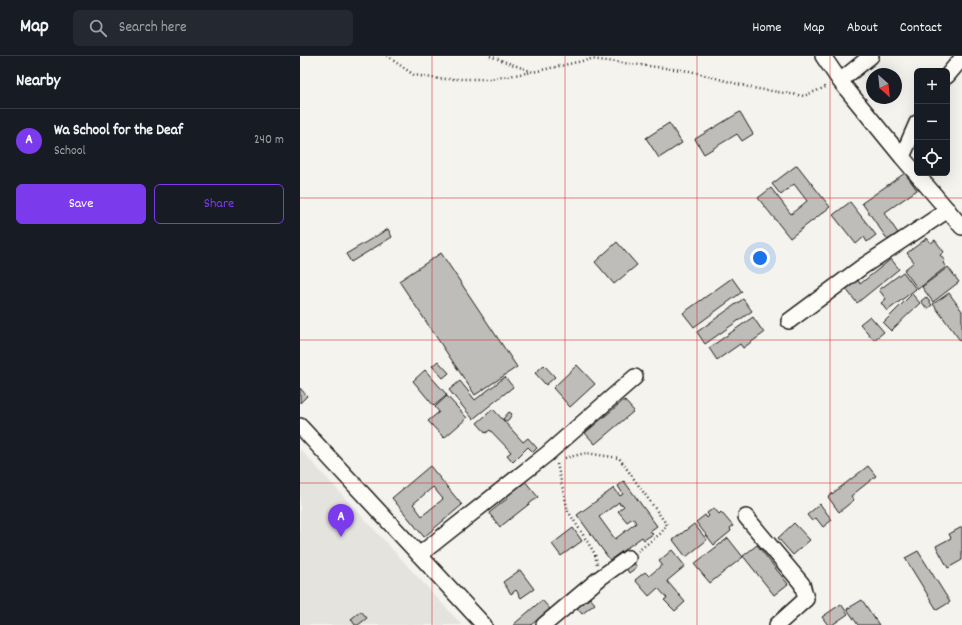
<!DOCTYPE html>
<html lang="en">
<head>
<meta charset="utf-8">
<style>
  body { margin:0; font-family:Dekko,sans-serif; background:#242831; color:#f1f3f6 }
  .controls { position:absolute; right:12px; top:12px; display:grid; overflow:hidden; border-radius:6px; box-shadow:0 4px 16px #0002 }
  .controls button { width:36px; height:36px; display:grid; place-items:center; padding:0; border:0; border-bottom:1px solid #363941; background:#171b24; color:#f1f3f6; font:20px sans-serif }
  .compass { position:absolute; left:566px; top:12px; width:36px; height:36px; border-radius:50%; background:#171b24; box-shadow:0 4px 16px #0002; rotate:153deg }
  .you { position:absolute; left:460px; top:202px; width:14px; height:14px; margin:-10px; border:3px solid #fff; border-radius:50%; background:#1a73e8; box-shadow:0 0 0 6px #1a73e833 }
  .badge { display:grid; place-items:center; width:26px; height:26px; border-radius:50%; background:#7c3aed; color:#fff; font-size:13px; font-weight:700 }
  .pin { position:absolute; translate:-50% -33px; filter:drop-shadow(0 1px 2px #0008) }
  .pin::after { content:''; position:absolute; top:21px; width:14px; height:12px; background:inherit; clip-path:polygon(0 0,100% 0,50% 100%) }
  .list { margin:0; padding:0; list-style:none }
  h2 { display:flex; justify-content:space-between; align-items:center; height:52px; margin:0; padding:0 16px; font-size:17px }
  h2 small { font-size:13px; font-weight:400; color:#9ea1a6 }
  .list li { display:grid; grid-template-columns:26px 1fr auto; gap:12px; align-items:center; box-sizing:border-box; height:64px; padding:0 16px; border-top:1px solid #363941 }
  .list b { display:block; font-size:15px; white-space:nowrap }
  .list p { margin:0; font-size:13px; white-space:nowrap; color:#9ea1a6 }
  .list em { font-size:13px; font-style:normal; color:#9ea1a6 }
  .actions { display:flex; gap:8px; padding:12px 16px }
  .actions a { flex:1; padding:9px 0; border:1px solid #7c3aed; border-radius:6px; text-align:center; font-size:14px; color:#7c3aed }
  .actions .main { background:#7c3aed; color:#fff }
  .icon { flex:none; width:22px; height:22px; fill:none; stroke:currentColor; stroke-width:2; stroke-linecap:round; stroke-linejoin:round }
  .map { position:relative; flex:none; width:662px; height:569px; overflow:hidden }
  header { display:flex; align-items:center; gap:24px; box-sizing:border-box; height:56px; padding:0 20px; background:#171b24; border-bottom:1px solid #363941 }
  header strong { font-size:19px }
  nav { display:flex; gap:22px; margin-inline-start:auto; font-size:14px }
  .search { width:280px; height:36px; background:#242831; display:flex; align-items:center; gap:10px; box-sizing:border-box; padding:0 14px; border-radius:6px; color:#9ea1a6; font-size:15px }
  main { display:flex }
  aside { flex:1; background:#171b24 }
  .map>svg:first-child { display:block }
</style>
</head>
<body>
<header>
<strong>Map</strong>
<div class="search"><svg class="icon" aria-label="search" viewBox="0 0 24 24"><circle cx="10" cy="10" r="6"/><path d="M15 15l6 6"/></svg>Search here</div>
<nav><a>Home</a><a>Map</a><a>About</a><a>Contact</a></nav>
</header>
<main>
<aside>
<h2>Nearby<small></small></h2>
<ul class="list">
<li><span class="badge">A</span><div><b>Wa School for the Deaf</b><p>School</p></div><em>240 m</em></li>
</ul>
<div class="actions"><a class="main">Save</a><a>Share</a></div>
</aside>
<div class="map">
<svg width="662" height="569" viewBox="0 0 662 569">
  <rect width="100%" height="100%" fill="#f4f3ee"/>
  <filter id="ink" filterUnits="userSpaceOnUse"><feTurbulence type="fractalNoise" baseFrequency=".025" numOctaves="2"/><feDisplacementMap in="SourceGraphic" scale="8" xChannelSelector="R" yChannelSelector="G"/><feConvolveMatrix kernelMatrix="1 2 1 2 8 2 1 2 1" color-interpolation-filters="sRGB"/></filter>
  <g filter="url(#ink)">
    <path fill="#e4e3de" d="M 0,393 L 162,569 L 0,569 Z"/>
    <path fill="#bebdba" stroke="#1c1c1c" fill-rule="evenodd" d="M 440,56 L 453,78 L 442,85 L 437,78 L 404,98 L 395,83 Z
      M 369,67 L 382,87 L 359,102 L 346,82 Z
      M 497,109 L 530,151 L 490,182 L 458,142 L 471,132 L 491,158 L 507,145 L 494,128 L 481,139 L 472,128 Z
      M 605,117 L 617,134 L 584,157 L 598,177 L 588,184 L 562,147 Z
      M 550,146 L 576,179 L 567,186 L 564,181 L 556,188 L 533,159 Z
      M 88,173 L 92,181 L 51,206 L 46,198 Z
      M 627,182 L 631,187 L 635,184 L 644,196 L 640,199 L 645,205 L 643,207 L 646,211 L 618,233 L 604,214 L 614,206 L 607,197 Z
      M 317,186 L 337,209 L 314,228 L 295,206 Z
      M 141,197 L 217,311 L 175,339 L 99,225 Z
      M 591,203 L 599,213 L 557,247 L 546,233 L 558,224 L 560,228 Z
      M 648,211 L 659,226 L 633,246 L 622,231 Z
      M 603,216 L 616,233 L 587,255 L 581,247 L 586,243 L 579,234 Z
      M 432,222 L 442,236 L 394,271 L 383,257 Z
      M 649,237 L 662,255 L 662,287 L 633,248 Z
      M 612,238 L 620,247 L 591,275 L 583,267 Z
      M 626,241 L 632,249 L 627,253 L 621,245 Z
      M 443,243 L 452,255 L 405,288 L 397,276 Z
      M 570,260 L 584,276 L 574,284 L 560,268 Z
      M 453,261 L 464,277 L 443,292 L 440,288 L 417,304 L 409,292 Z
      M 138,305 L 149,317 L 143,322 L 132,310 Z
      M 244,309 L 255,321 L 246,329 L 235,317 Z
      M 277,309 L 295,328 L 270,351 L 253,332 Z
      M 125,314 L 147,339 L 134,350 L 113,325 Z
      M 205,321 L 213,331 L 173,363 L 149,334 L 160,325 L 175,344 Z
      M 0,332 L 7,340 L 0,347 Z
      M 147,340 L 167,362 L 144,382 L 128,365 L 139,356 L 135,351 Z
      M 324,344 L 334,355 L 295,388 L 285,377 Z
      M 193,353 L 223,386 L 228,382 L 237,392 L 233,396 L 228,391 L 213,406 L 207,399 L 211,396 L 190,374 L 186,377 L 177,367 Z
      M 209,356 L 212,358 L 207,366 L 203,363 Z
      M 130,410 L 162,449 L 124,481 L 92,442 ZM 133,431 L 143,443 L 122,460 L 113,448 Z
      M 568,410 L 576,420 L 551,440 L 554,444 L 539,456 L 528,441 Z
      M 224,424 L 238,441 L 200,471 L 189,457 L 208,442 L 206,438 Z
      M 324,425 L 357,470 L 350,475 L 353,478 L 344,484 L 342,481 L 310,504 L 277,459 L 314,432 L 320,440 L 323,438 L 318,430 ZM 319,446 L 320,449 L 322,448 L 324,450 L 318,455 L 327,466 L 333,462 L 336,467 L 315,483 L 299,461 Z
      M 520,448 L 532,464 L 523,471 L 516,462 L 512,465 L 507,459 Z
      M 414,452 L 419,458 L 421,456 L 433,470 L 430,472 L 431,475 L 414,489 L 396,466 L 405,459 L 407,462 L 409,460 L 407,457 Z
      M 494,467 L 510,484 L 493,499 L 478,482 Z
      M 394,468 L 407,484 L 386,501 L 373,484 Z
      M 662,471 L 662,504 L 648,512 L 636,490 L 651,482 L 649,478 Z
      M 273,472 L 282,485 L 261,500 L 252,488 Z
      M 428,482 L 443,501 L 410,527 L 394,508 Z
      M 457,489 L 488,528 L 474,539 L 443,500 Z
      M 372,494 L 385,510 L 367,525 L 385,546 L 375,555 L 364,544 L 367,542 L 358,532 L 349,540 L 335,524 L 345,516 L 349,520 L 362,509 L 359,505 Z
      M 618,495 L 650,546 L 637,554 L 605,502 Z
      M 333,506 L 337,511 L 329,517 L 326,512 Z
      M 220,514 L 234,533 L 221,542 L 216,534 L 211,538 L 203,526 Z
      M 290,542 L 295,548 L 282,558 L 277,552 Z
      M 242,544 L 250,553 L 231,569 L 213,569 Z
      M 562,544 L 579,569 L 558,569 L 547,553 Z
      M 541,548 L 548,558 L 532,569 L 528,569 L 522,561 Z
      M 61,555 L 67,562 L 58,569 L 55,569 L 51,563 Z"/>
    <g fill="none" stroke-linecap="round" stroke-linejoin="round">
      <g stroke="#1c1c1c" stroke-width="18">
        <path id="minor" d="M 523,0 L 540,25 L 602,101
          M 647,20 L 662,2
          M 540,25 L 571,0
          M 617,67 L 602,101 L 662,171
          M 489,265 L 562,211 L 648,154
          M 0,370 L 184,569
          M 446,461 L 502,528 L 506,543 L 477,569
          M 119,499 L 247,398 L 335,321
          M 244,569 L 300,522 L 328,502"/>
      </g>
      <path stroke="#1c1c1c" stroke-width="2.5" stroke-dasharray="1 3" stroke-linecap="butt" d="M 87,0 L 114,19 L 139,23 L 191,23 L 232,16
        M 190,0 L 233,16 L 291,3 L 390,15 L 452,32 L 504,40 L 528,30
        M 265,402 L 286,397 L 319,402 L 367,469 L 360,478 L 338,495
        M 257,408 L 268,455 L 295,498 L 297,508"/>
      <use href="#minor" stroke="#fdfcf7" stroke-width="15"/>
    </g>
  </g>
  <path fill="none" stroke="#d62828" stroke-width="1" stroke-opacity="0.55" d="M 132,0 L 132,569M 265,0 L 265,569M 397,0 L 397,569M 530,0 L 530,569M 0,142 L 662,142M 0,284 L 662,284M 0,427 L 662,427"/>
</svg>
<div class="controls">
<button>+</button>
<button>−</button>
<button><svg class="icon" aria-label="locate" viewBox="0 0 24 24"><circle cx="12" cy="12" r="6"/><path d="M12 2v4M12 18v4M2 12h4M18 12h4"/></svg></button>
</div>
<svg class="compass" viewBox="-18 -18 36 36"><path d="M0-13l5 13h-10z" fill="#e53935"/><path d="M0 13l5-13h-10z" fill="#9ea1a6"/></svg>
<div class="you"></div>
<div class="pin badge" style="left:41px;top:481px">A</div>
</div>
</main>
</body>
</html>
